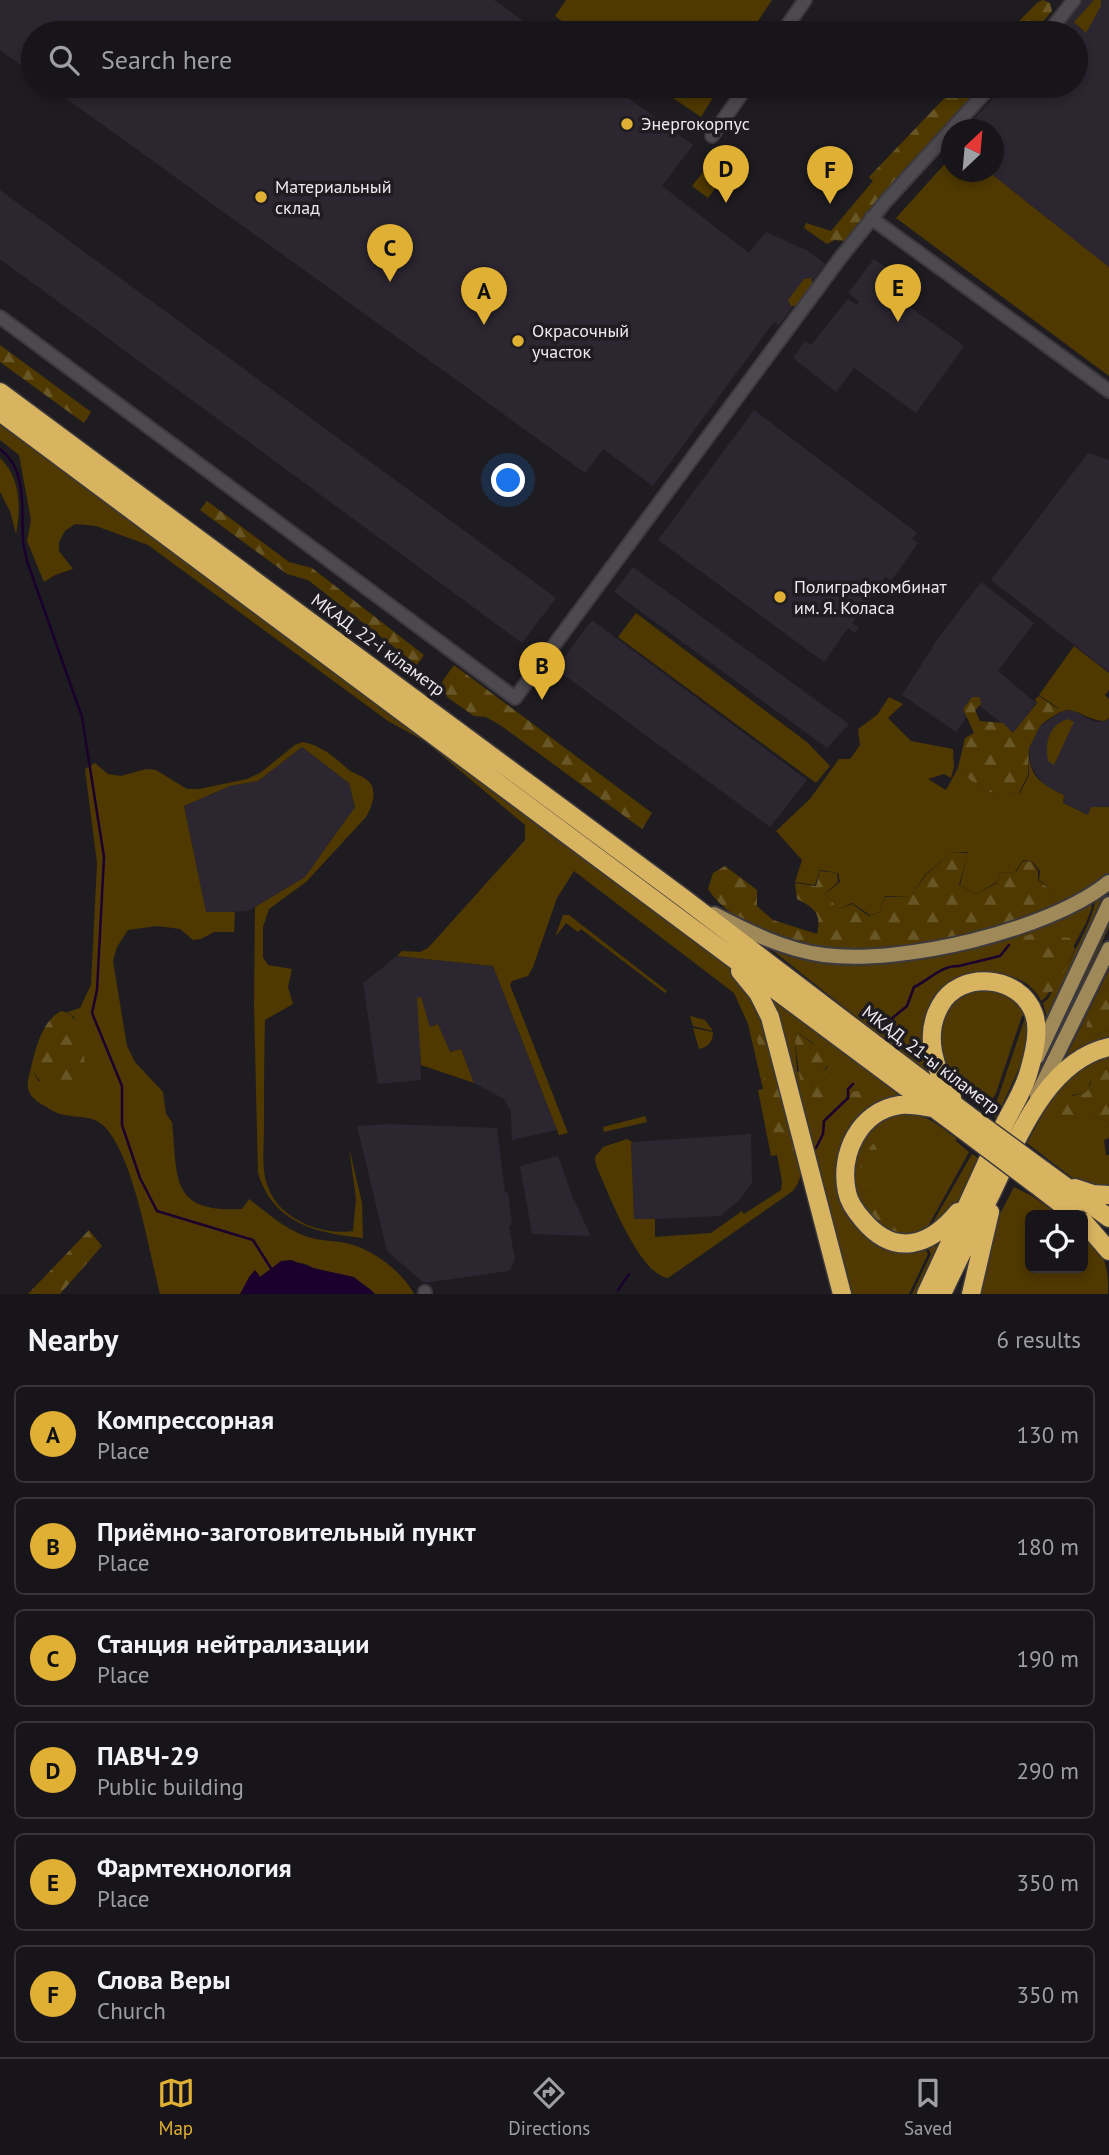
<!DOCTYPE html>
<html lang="en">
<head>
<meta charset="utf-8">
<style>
  body { margin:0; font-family:"PT Sans",sans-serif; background:#242226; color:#f1f3f6 }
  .controls { position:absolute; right:21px; bottom:21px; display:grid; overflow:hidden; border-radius:10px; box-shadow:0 4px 10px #0003 }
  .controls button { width:63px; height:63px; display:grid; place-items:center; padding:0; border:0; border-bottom:2px solid #363438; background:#171519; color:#f1f3f6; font:35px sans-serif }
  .compass { position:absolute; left:941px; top:119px; width:63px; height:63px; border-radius:50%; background:#171519; box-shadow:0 4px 10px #0003; rotate:26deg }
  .you { position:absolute; left:509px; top:481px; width:24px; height:24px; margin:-18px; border:5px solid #fff; border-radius:50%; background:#1a73e8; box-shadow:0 0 0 10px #1a73e833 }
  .badge { display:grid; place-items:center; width:46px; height:46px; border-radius:50%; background:#e0b034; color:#111; font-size:23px; font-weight:700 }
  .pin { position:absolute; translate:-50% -58px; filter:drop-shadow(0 2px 4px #0008) }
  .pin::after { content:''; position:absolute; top:37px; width:24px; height:21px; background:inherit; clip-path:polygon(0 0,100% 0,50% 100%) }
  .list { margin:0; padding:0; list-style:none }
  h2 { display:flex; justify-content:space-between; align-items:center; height:91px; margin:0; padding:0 28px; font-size:30px }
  h2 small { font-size:23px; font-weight:400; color:#9e9fa2 }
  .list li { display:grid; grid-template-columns:46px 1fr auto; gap:21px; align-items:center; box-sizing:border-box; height:98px; margin:0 14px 14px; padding:0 14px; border:2px solid #363438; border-radius:10px }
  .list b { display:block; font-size:26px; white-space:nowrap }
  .list p { margin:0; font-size:23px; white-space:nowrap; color:#9e9fa2 }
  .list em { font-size:23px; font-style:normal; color:#9e9fa2 }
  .icon { flex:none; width:38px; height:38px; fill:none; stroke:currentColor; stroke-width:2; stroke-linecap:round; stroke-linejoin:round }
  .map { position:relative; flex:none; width:1109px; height:1294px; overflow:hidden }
  .search { position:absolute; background:#171519; box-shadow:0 4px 10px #0003; left:21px; right:21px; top:21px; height:77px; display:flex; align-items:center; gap:18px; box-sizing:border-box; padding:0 24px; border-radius:38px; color:#9e9fa2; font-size:26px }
  .sheet { height:763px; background:#171519 }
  nav { display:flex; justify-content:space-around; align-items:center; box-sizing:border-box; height:98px; border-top:2px solid #363438; background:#171519; font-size:19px; color:#9e9fa2 }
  nav a { display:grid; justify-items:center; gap:4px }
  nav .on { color:#e0b034 }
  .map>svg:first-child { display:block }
</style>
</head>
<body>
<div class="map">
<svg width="1109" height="1294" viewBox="0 0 1109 1294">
  <defs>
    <pattern id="forest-firs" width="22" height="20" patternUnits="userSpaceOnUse" patternTransform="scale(1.75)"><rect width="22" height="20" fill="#4f3900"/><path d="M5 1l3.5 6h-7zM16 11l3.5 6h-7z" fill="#685626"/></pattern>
  </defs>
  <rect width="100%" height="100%" fill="#1f1c21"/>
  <path fill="#2b2630" d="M 0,0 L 494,0 L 540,33 L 33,33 L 33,74 L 0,50 Z
    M 1081,0 L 1109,0 L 1109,267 L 989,172 L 993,172 L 993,130 L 963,130 L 1005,86 L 1076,86 L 1076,33 L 1053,33 Z
    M 49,86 L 612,86 L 693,145 L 662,186 L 749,253 L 766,232 L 808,251 L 825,264 L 779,325 L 774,322 L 653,486 L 603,449 L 585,473 Z
    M 0,190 L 556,598 L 522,643 L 0,259 Z
    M 874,259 L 892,272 L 882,287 L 964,346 L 916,413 L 854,368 L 836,392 L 793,358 L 805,341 L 811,345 L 848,299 L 857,305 L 859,301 L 848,293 Z
    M 754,410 L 917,533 L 912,539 L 918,543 L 891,581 L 885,577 L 852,623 L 859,628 L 855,633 L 848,628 L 824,662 L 658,540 Z
    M 1088,453 L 1109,460 L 1109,672 L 991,580 Z
    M 633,567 L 849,724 L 827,748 L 614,592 Z
    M 981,582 L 1034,623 L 998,671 L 1036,703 L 1014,733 L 976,703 L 956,732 L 902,695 L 937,640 Z
    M 592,620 L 807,780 L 770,827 L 556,669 Z
    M 1064,710 L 1074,711 L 1095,722 L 1106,721 L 1109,718 L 1109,807 L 1091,807 L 1089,815 L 1063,803 L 1064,795 L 1043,784 L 1031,766 L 1029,748 L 1040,726 Z
    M 302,747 L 349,783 L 355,807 L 305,877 L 248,911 L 206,913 L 184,806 L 230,786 L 258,781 Z
    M 397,956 L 493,966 L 557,1130 L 512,1140 L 511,1112 L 504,1099 L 474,1083 L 461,1049 L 450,1052 L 438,1024 L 430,1027 L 420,1045 L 421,1080 L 378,1084 L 363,983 Z
    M 387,1124 L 497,1128 L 505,1192 L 508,1193 L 512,1224 L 509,1226 L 515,1260 L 509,1271 L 424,1283 L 387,1251 L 357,1126 Z
    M 751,1134 L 752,1183 L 738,1201 L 720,1216 L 634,1220 L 631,1142 Z
    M 558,1156 L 573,1198 L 591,1236 L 532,1234 L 520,1166 Z"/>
  <path fill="#4f3900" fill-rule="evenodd" d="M 566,0 L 772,0 L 750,33 L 577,33 L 555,16 Z
    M 1094,0 L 1101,0 L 1101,6 L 1086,33 L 1074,22 Z
    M 655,86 L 720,86 L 701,117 Z
    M 951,157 L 951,172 L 989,172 L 1109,267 L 1109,376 L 896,218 Z
    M 707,167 L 723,178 L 708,198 L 692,186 Z
    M 811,278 L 813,285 L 797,306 L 791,306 L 788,300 L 804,279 Z
    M 0,425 L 152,534 L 733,970 L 757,994 L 777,1154 L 798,1153 C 802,1168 803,1178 793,1191 L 668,1278 C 639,1275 607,1190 596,1165 L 595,1157 L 603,1147 L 627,1139 L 633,1142 L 631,1143 L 634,1219 L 655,1219 L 655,1237 L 711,1233 L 742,1211 L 744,1214 L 781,1190 L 782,1181 L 777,1155 L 771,1156 L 758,1090 L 763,1089 L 748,1024 L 734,993 L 574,871 L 557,898 L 533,967 L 528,976 L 512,981 L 510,985 L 568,1133 L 559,1135 L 493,966 L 397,956 L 402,951 L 420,952 L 428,948 L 525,840 L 525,825 L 426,742 L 388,721 L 148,545 L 96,526 L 75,524 L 65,531 L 59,542 L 59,551 L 73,569 L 55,575 L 44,582 L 27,541 L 31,520 L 19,455 L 0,440 Z
    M 0,458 C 21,478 21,508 16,534 L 10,511 L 0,492 Z
    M 636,613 L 808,743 L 830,766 L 816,783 L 618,637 Z
    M 1074,646 L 1109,673 L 1109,690 L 1105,695 L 1109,699 L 1109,718 L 1105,721 C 1089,721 1077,709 1067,710 C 1059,711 1048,720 1042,724 L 1058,708 L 1039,695 Z
    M 889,697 L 903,704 L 888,718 L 911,741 L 953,749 L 954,767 L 951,778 L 944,774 L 928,779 L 946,790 L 958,768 C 980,790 987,797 1020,793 L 1029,775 L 1029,758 C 1032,780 1046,786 1064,795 L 1063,803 L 1088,815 L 1091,807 L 1109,807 L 1109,874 L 1080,895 L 1055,906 C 1054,893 1050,887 1039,880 L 1040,871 L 1033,862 L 1023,860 L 1015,872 L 1000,873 L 997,882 L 976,894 L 960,885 L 968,852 L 951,852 L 925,875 L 911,896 L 885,896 L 880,912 L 870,915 L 852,903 L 839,909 L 825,894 L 840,882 L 838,873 L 820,870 L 815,885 L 795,882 L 802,860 L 776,831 L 810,799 L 839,759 L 850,759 L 860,745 L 858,729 L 877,715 Z
    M 1068,719 L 1074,722 L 1054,765 L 1048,761 C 1045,743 1048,725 1068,719 Z
    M 302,742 C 322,745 335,758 349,770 C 356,775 368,777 372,786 C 376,796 371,808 366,817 L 306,882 L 269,909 L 263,927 L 263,957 L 268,965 L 292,969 L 288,987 L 293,1004 L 265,1020 C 264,1056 264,1092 264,1128 C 264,1147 261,1170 268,1187 C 279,1219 322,1236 353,1231 L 356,1199 L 349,1147 L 362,1203 L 363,1238 C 316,1233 273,1223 258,1173 L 254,1005 L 255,907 L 305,877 L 355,807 L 349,783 L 302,747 L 258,781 L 230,786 L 184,806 L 206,912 L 235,912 L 234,932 L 214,932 L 201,939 L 193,940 L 180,929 L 157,926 L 128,930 L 117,947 L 113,961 L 127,1046 L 135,1062 L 163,1092 L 166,1114 L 172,1122 C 178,1178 169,1213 242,1209 L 249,1199 C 265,1211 280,1225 298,1233 C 314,1241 329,1240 346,1243 C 371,1248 402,1271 414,1294 L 375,1294 C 362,1278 335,1274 316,1269 C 311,1267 306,1263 301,1263 C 286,1263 271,1268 260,1277 L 256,1271 L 240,1294 L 160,1294 C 149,1251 134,1158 105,1127 C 93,1115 80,1118 65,1115 C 56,1114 49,1108 41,1104 C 25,1094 26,1085 31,1068 L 39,1082 L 75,1018 L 67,1012 L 80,1008 L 91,985 L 97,863 L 85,769 L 95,763 L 108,774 L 121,776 L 146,769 L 156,770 L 187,789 L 199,789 L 247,779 L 260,773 L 295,745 Z
    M 1103,894 L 1080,953 L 1048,1021 L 1043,1003 L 1048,999 C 1059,978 1096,919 1095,899 Z
    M 1090,902 L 1092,907 L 1086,923 L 1046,997 L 1041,1001 C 1032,980 1005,971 984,974 C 972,976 959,984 948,989 L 930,1069 L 926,1072 L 772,950 L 877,961 Z
    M 563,915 L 569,915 L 667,991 L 665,993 L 581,929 L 578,932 L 566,923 L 555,937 Z
    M 1109,919 L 1109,927 L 1014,1130 L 1011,1128 Z
    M 1109,970 L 1109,978 L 1087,1022 L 1086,1030 L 1093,1036 L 1109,1029 L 1109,1040 L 1064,1061 Z
    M 975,989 L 1010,993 L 1028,1013 L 1022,1016 L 996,1093 L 986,1110 L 952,1085 L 940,1060 L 940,1018 L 957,996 Z
    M 772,995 L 903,1095 L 903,1098 L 856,1127 L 850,1212 L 918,1249 L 925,1248 L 928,1254 L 909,1294 L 852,1294 ZM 797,1032 L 813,1043 L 810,1050 L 828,1067 L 819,1074 L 826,1081 L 828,1089 L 823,1097 L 811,1087 L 813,1083 L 797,1071 L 795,1042 Z
    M 421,997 L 430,1027 L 438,1024 L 450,1052 L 461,1049 L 474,1083 L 421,1065 L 417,998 Z
    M 690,1016 L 705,1020 L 713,1031 L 693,1026 Z
    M 1028,1017 L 1027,1051 L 996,1118 L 991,1114 L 998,1098 L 1025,1018 Z
    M 693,1028 L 713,1032 C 713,1042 708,1047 699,1049 Z
    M 1109,1053 L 1109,1069 L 1104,1068 L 1090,1082 L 1089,1090 L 1085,1093 L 1072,1095 L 1074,1118 L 1077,1111 L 1083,1107 L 1088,1110 L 1091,1116 L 1105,1120 L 1109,1124 L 1109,1138 L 1104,1140 L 1106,1155 L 1109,1155 L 1109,1191 L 1075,1180 L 1027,1143 L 1053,1095 L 1081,1066 Z
    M 901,1113 C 924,1112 938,1125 956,1138 L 956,1141 L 969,1152 L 926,1230 L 918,1239 L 881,1230 L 860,1206 L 854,1187 L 853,1164 L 865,1134 L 884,1118 Z
    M 645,1116 L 647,1122 L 604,1132 L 603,1127 Z
    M 972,1154 L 981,1160 L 960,1206 L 928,1231 Z
    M 1014,1187 L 1032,1196 L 1059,1215 L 1030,1215 L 1030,1268 L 1083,1268 L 1083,1232 C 1104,1252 1109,1264 1108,1294 L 980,1294 L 999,1216 Z
    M 938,1245 L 940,1247 L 918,1294 L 912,1294 L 931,1254 L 928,1248 Z"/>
  <path fill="url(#forest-firs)" d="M 1043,0 L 1050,3 L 1052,11 L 1033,33 L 1007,33 L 1038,2 Z
    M 956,86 L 983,86 L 911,163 L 844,241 L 835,240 L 827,244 L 804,228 L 806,223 L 831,231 L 873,181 L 869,177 Z
    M 0,345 L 91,412 L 84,423 L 0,362 Z
    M 207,501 L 289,562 L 312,568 L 424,655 L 417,665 L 308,580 L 287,574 L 200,510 Z
    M 454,665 L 652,813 L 642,829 L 500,725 L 486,717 L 474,716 L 447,697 L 442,682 Z
    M 1039,696 L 1058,709 L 1040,726 L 1029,748 L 1028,775 L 1019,793 C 987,797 980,790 958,768 L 965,738 L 974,733 L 963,709 L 972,697 L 980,697 L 981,704 L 975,710 L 980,721 L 1003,723 L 1013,733 L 1037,703 L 1035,699 Z
    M 951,852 L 968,853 L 959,885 L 976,894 L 997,883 L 1000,873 L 1016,872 L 1023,861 L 1032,862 L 1038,871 L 1038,880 C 1056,892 1064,904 1040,914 C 952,939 862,968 772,934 C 748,925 722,911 708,889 L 713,873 L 725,866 L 757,890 L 757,906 L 773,920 L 817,934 C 822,913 814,908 797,899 L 795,883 L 816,886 L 820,871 L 837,873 L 838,882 L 825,894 L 839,909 L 852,904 L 869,916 L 880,912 L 885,897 L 911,896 L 926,875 Z
    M 1046,931 L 1059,937 L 1070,938 L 1075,949 L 1054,991 L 1040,995 L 1029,986 C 1032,975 1041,972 1044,961 L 1038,951 L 1029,949 L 1021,944 L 1024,936 Z
    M 1109,978 L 1109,1029 L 1093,1036 L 1086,1031 L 1087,1022 Z
    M 764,1008 L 799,1153 L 777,1155 L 754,1020 Z
    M 61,1011 C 85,1013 84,1062 86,1081 L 75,1096 C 54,1093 42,1087 31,1068 C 36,1048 42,1021 61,1011 Z
    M 797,1032 L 813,1044 L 810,1050 L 820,1050 L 825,1054 L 829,1064 L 820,1074 L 826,1075 L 827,1081 L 832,1079 L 835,1084 L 829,1089 L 832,1094 L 829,1101 L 823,1098 L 819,1105 C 812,1103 810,1098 809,1091 L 813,1083 L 810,1081 L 805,1083 L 800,1080 L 795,1042 Z
    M 1104,1068 L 1109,1069 L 1109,1124 L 1105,1120 L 1091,1116 L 1088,1110 L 1083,1108 L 1068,1123 L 1063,1122 C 1057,1111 1064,1098 1075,1095 C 1078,1094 1084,1094 1086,1092 C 1091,1089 1091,1077 1095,1071 Z
    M 858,1091 L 865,1093 L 866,1098 L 857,1113 L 852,1114 L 845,1110 L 850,1099 L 851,1092 Z
    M 874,1144 L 877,1149 C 871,1165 866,1177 873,1193 L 881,1194 L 886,1200 L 884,1215 L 901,1230 L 897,1235 C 871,1226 857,1204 859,1178 C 859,1169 862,1163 860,1155 L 868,1146 Z
    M 89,1230 L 102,1246 L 60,1294 L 28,1294 Z"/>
  <path fill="#1b002e" d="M 291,1260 L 313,1268 L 354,1277 L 375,1294 L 240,1294 L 249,1277 L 255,1270 L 260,1277 L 281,1261 Z"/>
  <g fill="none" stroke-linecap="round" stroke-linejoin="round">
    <path stroke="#1b002e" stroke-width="2.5" d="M 0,449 C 28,470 21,509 23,539 C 23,546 26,554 27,561 L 82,717 L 104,857 L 97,990 L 92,1013 L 122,1086 L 122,1125 L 140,1178 L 157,1211 L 253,1240 L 272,1270
      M 890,1020 L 907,1006 L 914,987 C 928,981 941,965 959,966 L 1000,956 L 1009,945
      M 816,1148 L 823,1134 L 824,1121 L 848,1098 L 848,1089 L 853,1084
      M 618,1290 L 629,1274"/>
    <g stroke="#3b393d" stroke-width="16">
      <path id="minor" d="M 782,33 L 805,0
        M 1048,33 L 1074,0
        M 712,136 L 747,86
        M 871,218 L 1109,391
        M 0,317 L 515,698 L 841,257 L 886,201 L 991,86
        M 425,1294 L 425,1292"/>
    </g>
    <g stroke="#3b393d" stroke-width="18">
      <path id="major" d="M 714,914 C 749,932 785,950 824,955 C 900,965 1049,931 1109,882
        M 1037,1057 L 1109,904
        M 1037,1095 L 1109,949"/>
    </g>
    <g stroke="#3b393d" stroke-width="21">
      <path id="highway" d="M 0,392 L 682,897 L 968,1115
        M 0,412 L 962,1129
        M 740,971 L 758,993 L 770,1017 L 842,1294
        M 932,1108 C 922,1106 911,1104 900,1105 C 859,1111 839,1154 847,1192 C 849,1203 856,1212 863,1220 C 895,1258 930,1246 958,1212
        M 1043,1170 L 1109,1218
        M 1035,1184 L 1075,1215
        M 1075,1188 L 1093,1194 L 1109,1195
        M 1084,1222 L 1109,1251
        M 926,1294 C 952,1239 977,1184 1002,1129 C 1010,1111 1024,1091 1029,1071 C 1034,1054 1040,1031 1034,1014 C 1020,974 959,970 940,1006 C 923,1036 935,1071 952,1097
        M 942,1294 C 958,1260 975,1226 992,1192 C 1017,1140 1046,1061 1109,1047
        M 971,1294 L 990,1212"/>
    </g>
    <use href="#minor" stroke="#4d4a4f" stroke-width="12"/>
    <use href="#major" stroke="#a08959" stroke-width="14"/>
    <use href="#highway" stroke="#d8b360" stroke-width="18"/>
    <g stroke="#3b393d" stroke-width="21" stroke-linecap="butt">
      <path id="highway-bridge" d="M 968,1115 L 1043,1170
        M 962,1129 L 1035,1184"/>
    </g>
    <use href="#highway-bridge" stroke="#d8b360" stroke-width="18"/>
  </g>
  <g fill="#e0b034" stroke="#1f1c21" stroke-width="2.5">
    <circle cx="627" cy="124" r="7"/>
    <circle cx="261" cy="197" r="7"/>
    <circle cx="518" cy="341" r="7"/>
    <circle cx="780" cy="597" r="7"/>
  </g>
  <g text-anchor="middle" stroke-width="7" stroke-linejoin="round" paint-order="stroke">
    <g font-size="18" fill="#eceaee" stroke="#1f1c21" text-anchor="start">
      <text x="641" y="130">Энергокорпус</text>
      <text x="275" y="193">Материальный<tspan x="275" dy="21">склад</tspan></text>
      <text x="532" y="337">Окрасочный<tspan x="532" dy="21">участок</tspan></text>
      <text x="794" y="593">Полиграфкомбинат<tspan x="794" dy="21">им. Я. Коласа</tspan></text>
    </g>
    <g font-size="18" fill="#eceaee" stroke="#1f1c21">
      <text transform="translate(378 645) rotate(36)" y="6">МКАД, 22-і кіламетр</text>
      <text transform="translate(931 1060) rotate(37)" y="6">МКАД, 21-ы кіламетр</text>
    </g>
  </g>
</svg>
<div class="controls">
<button><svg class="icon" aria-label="locate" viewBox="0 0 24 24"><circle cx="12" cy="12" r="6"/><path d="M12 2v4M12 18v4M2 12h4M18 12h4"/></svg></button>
</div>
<svg class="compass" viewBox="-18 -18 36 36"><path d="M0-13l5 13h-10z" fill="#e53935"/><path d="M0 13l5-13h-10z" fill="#9e9fa2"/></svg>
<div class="you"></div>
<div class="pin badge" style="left:484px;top:325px">A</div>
<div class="pin badge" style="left:542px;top:700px">B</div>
<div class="pin badge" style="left:390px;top:282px">C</div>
<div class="pin badge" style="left:726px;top:203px">D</div>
<div class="pin badge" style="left:898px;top:322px">E</div>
<div class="pin badge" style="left:830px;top:204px">F</div>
<div class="search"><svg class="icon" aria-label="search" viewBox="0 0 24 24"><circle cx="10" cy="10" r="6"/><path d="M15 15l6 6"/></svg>Search here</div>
</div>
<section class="sheet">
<h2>Nearby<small>6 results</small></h2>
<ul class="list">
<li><span class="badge">A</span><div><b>Компрессорная</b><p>Place</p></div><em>130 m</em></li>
<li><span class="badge">B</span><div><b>Приёмно-заготовительный пункт</b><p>Place</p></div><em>180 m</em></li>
<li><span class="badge">C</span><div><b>Станция нейтрализации</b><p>Place</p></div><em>190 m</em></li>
<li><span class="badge">D</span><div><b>ПАВЧ-29</b><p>Public building</p></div><em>290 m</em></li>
<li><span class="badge">E</span><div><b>Фармтехнология</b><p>Place</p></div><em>350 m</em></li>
<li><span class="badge">F</span><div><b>Слова Веры</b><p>Church</p></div><em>350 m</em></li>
</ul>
</section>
<nav>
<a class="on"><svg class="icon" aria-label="map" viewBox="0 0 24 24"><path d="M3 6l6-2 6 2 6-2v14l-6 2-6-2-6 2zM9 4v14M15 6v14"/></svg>Map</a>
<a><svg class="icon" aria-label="directions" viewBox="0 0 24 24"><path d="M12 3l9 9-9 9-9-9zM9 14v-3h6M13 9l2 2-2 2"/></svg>Directions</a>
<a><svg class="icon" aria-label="saved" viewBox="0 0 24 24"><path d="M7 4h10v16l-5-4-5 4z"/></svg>Saved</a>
</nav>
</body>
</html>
